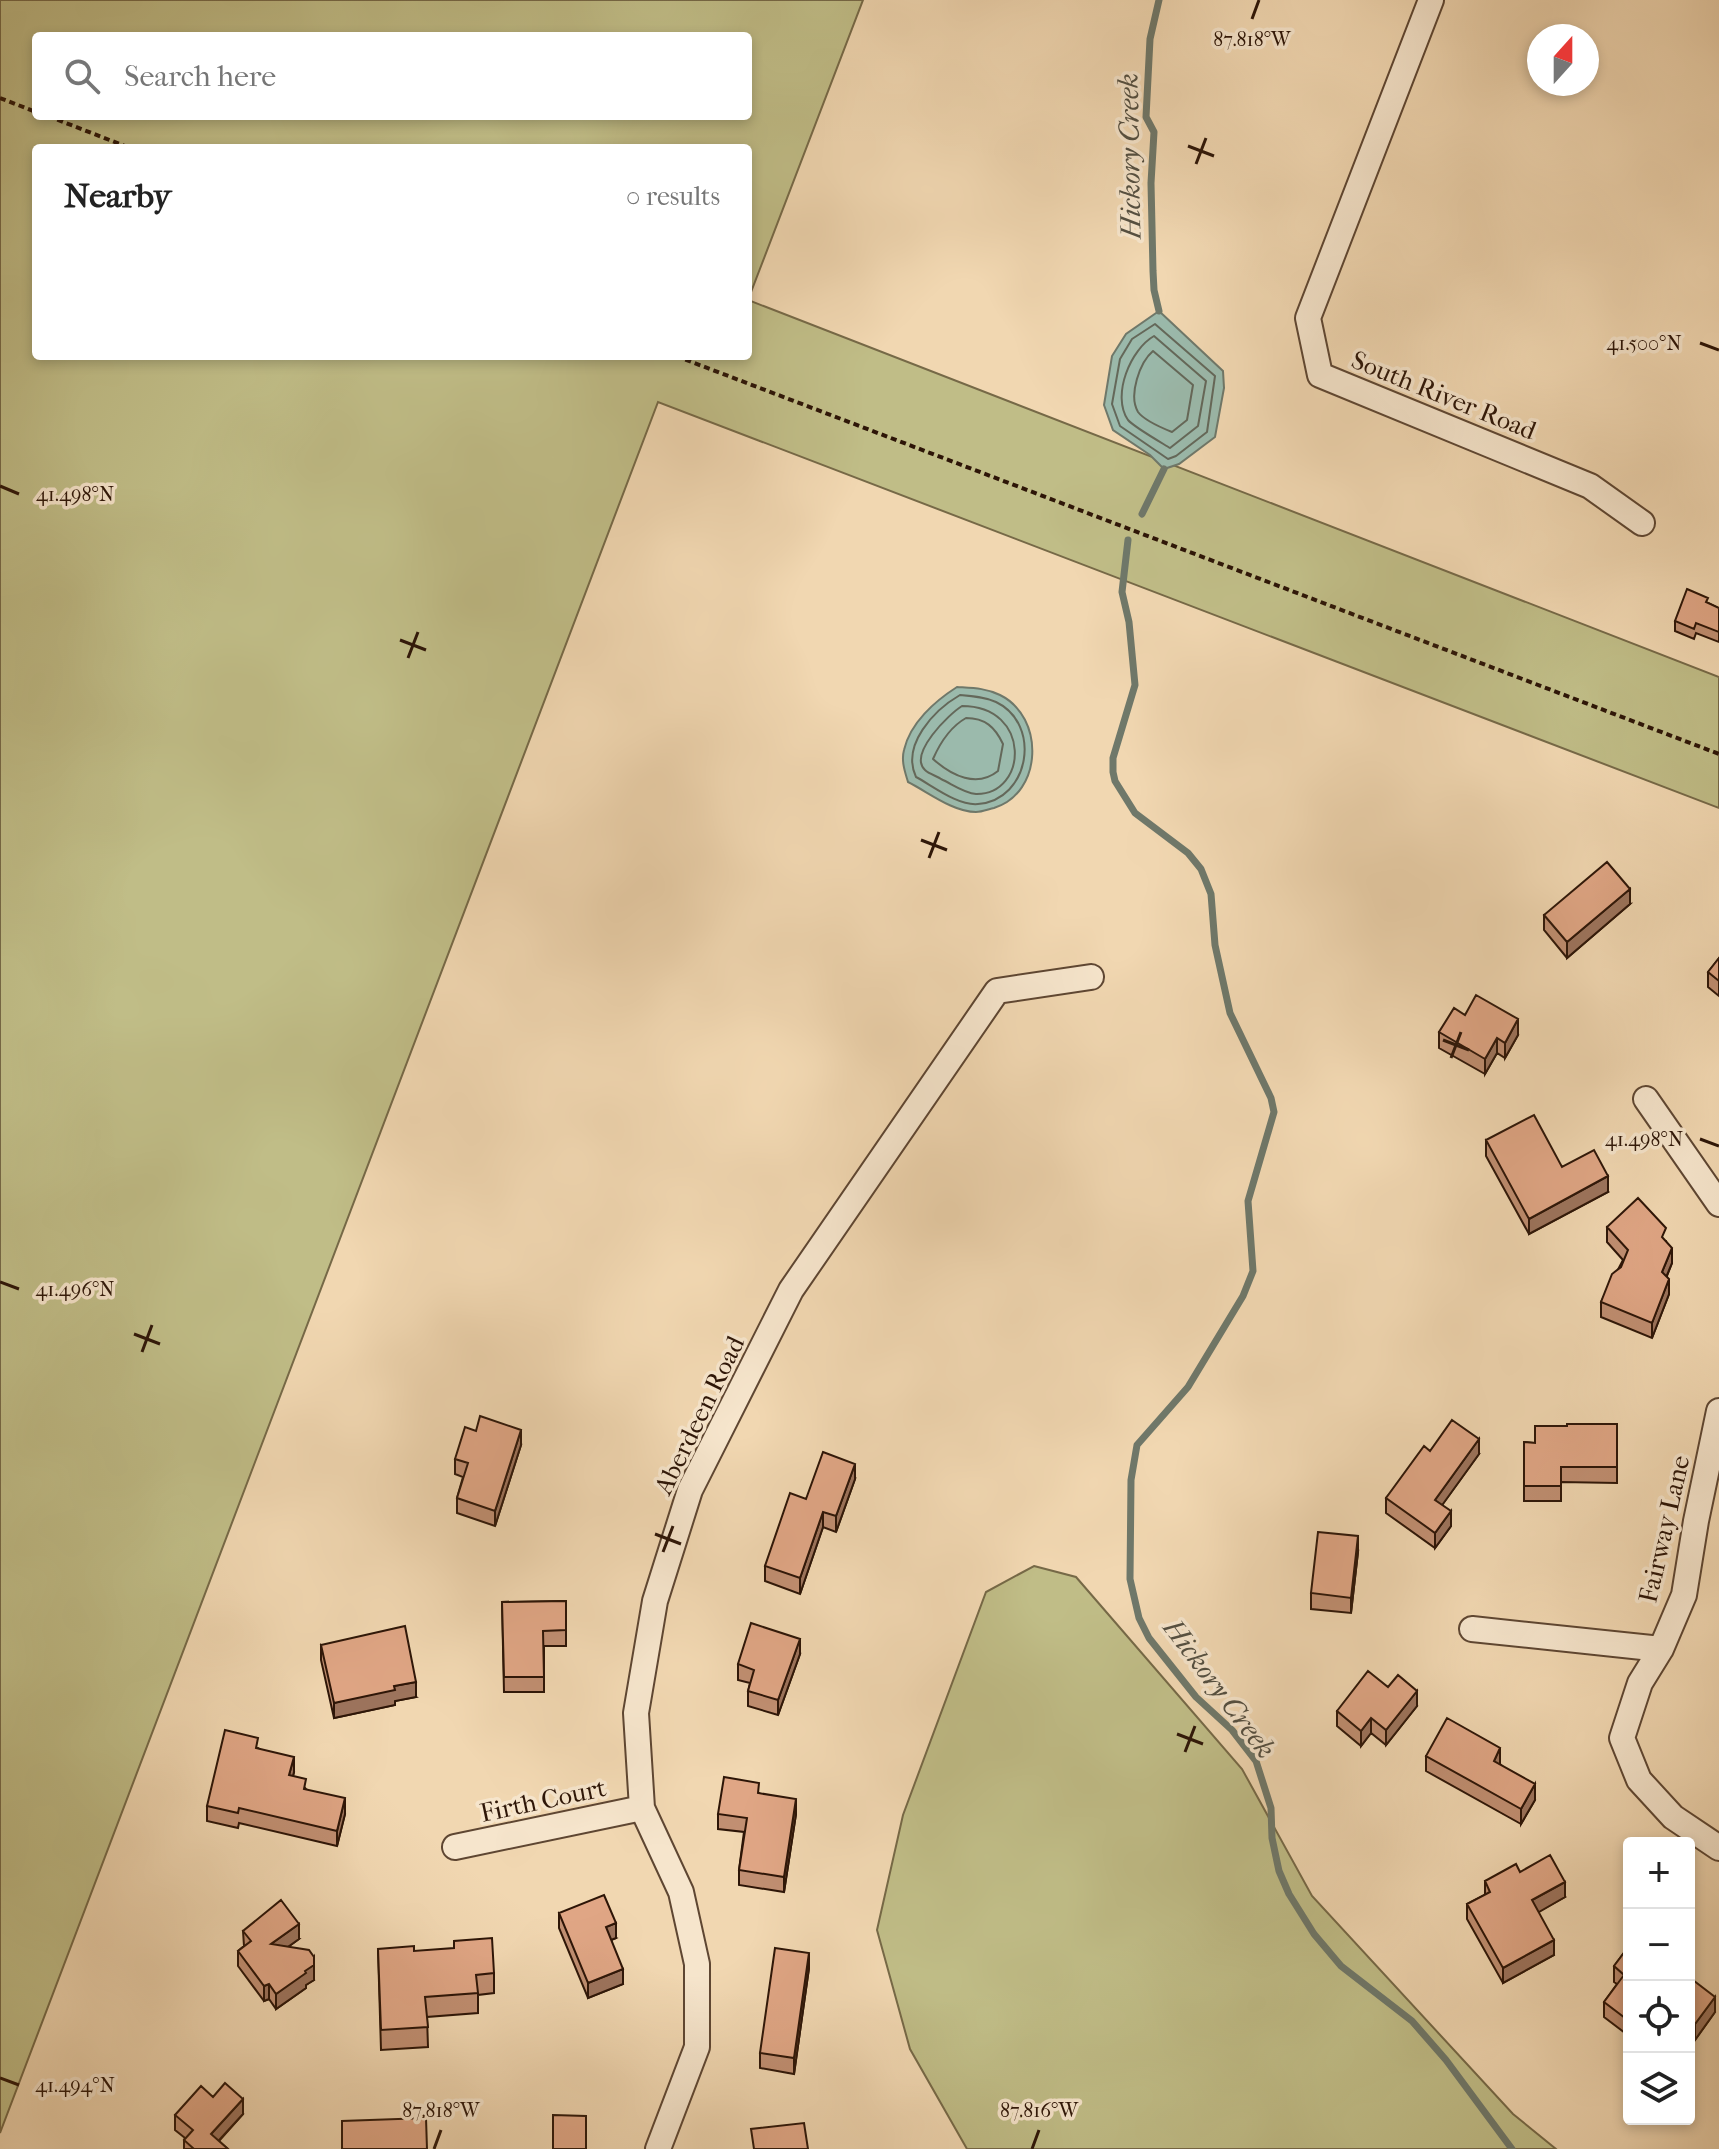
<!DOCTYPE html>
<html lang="en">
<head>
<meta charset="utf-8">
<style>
  body { margin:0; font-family:"IM FELL French Canon",serif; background:#f6f6f6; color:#222 }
  .controls { position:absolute; right:24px; bottom:24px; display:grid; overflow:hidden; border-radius:8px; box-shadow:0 4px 12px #0003 }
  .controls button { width:72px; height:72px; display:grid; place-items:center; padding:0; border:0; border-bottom:2px solid #e0e0e0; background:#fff; color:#222; font:40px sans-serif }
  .compass { position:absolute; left:1527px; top:24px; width:72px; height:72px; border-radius:50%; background:#fff; box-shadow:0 4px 12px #0003; rotate:21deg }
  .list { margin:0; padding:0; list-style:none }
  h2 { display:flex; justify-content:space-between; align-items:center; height:104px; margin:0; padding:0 32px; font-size:34px }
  h2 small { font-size:26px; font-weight:400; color:#767676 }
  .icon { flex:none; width:44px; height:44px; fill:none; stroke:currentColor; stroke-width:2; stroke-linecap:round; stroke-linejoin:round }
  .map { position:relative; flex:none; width:1719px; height:2149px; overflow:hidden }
  .search { position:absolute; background:#fff; box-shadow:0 4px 12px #0003; left:32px; top:32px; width:720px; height:88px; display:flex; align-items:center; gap:20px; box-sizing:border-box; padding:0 28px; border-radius:8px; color:#767676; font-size:30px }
  .panel { position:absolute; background:#fff; box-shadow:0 4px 12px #0003; left:32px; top:144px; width:720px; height:216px; border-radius:8px }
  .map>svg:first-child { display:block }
</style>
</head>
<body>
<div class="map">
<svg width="1719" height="2149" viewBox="0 0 1719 2149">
  <rect width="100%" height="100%" fill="#f1d7b1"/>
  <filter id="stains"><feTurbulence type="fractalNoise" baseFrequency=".0025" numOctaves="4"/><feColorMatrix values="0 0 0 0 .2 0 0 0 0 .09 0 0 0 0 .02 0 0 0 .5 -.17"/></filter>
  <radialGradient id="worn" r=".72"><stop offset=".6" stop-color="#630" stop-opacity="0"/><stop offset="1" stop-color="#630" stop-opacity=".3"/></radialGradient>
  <path fill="#c0bd87" stroke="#766947" stroke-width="2" fill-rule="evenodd" d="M 0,0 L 863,0 L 748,300 L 1719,677 L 1719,808 L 658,402 L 0,2133 ZM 36,36 L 748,36 L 748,116 L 36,116 ZM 36,148 L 748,148 L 748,356 L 36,356 Z
    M 1034,1566 L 1076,1577 L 1242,1769 L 1312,1896 L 1513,2114 L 1556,2149 L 967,2149 L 910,2049 L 877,1930 L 903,1815 L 986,1592 Z"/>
  <path fill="#9bbaac" stroke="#6f786a" stroke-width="2" d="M 1159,311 L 1223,371 L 1224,388 L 1215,437 L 1179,464 L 1164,469 L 1150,455 L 1113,430 L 1104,405 L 1112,356 L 1126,334 Z
    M 957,687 C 972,688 986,688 1000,695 C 1045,717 1043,793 994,808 C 989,809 982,812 976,812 C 953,812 928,792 908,782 C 905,772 901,761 904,750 C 910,723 935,701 957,687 Z"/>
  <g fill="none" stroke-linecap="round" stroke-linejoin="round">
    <path stroke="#64685a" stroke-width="2" d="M 1155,324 L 1215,376 L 1207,432 L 1176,456 L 1168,459 L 1120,426 L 1112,404 L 1120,359 L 1132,339 Z
      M 1154,336 L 1206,381 L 1198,426 L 1170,448 C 1162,443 1134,427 1128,420 C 1111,395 1131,349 1154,336 Z
      M 1153,351 L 1193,385 L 1187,420 L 1172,432 C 1162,428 1144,420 1138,412 C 1128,395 1140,362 1153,351 Z
      M 960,695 C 973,696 985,697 996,702 C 1042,724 1030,800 978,804 C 958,806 933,786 916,777 C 901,745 934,710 960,695 Z
      M 962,706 C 1032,706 1028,795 976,794 C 964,793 952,784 941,779 C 937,776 929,774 925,770 C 908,754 949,714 962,706 Z
      M 966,718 C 985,718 995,727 1003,744 L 998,771 C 977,788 952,776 933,759 C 940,743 950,727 966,718 Z"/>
    <path stroke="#6f786a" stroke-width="7" d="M 1159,311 L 1154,290 L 1153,271 L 1151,183 L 1154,132 L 1146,117 L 1150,39 L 1159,0
      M 1142,514 L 1164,469
      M 1128,540 L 1122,592 L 1129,622 L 1135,685 L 1113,758 L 1113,772 L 1115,781 L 1135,813 L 1188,853 L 1201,869 L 1211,894 L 1215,945 L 1230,1013 L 1271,1098 L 1274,1112 L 1248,1201 L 1253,1271 L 1243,1296 L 1188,1387 L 1137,1445 L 1131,1480 L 1130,1579 L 1139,1618 L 1149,1638 L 1196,1697 L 1232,1730 L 1256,1761 L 1271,1808 L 1272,1838 L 1279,1871 L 1289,1894 L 1314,1934 L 1341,1966 L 1412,2021 L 1446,2060 L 1512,2149"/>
    <g stroke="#5e4632" stroke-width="28">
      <path id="street" d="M 1431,0 L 1308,318 L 1320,375 L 1590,486 L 1642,523
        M 1646,1099 L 1719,1204
        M 1719,1411 L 1696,1521 L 1684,1595 L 1661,1649 L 1640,1683 L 1622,1738 L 1639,1780 L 1673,1817 L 1719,1848
        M 1472,1629 L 1661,1649
        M 455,1847 L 642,1808
        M 658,2149 L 697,2047 L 697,1964 L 681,1892 L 642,1808 L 636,1713 L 655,1601 L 690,1490 L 791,1290 L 997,991 L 1091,977"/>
    </g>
    <path stroke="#2d1507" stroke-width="4" stroke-dasharray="6 4" stroke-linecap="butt" d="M 0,98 L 36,112
      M 48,116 L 130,148
      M 676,356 L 1719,754"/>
    <use href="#street" stroke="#f6e5cc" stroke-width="24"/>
  </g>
  <path fill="#c18f72" stroke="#2d1507" stroke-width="2" d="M 1708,603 L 1719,608 L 1719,642 L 1696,633 L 1694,639 L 1675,631 L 1675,621 Z
    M 1630,904 L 1567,958 L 1544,930 L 1544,915 Z
    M 1719,958 L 1719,996 L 1708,987 L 1708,972 Z
    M 1465,1015 L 1518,1035 L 1505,1058 L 1497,1053 L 1485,1074 L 1439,1048 L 1439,1032 Z
    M 1486,1140 L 1562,1167 L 1608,1192 L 1529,1234 L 1486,1156 Z
    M 1607,1227 L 1666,1241 L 1672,1263 L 1667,1276 L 1669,1294 L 1652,1338 L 1601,1317 L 1601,1302 L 1623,1260 L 1607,1242 Z
    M 1617,1424 L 1617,1483 L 1561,1482 L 1561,1501 L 1524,1501 L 1524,1442 L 1535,1443 L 1567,1426 Z
    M 521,1445 L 495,1526 L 457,1513 L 457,1498 L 463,1477 L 455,1474 L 455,1459 Z
    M 1430,1451 L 1479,1454 L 1442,1505 L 1451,1526 L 1435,1548 L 1386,1513 L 1386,1498 Z
    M 855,1479 L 836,1532 L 823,1527 L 800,1594 L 765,1581 L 765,1566 L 806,1499 Z
    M 1358,1552 L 1351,1613 L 1311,1609 L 1311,1593 Z
    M 566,1601 L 566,1646 L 544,1646 L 544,1692 L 504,1692 L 502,1602 Z
    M 321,1645 L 416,1697 L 395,1701 L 395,1705 L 334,1718 L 321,1660 Z
    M 800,1654 L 778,1715 L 748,1706 L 748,1691 L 750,1683 L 738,1680 L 738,1664 Z
    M 1388,1687 L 1417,1706 L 1386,1745 L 1371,1733 L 1361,1746 L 1337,1726 L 1337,1711 Z
    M 258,1748 L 294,1772 L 293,1776 L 306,1789 L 345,1814 L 337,1846 L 239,1823 L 238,1828 L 207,1821 L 207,1806 Z
    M 1426,1756 L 1500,1764 L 1535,1800 L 1521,1824 L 1426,1771 Z
    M 759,1793 L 796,1814 L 784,1892 L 739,1885 L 739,1870 L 744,1832 L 718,1829 L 718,1814 Z
    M 1520,1872 L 1565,1897 L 1538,1912 L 1554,1955 L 1503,1983 L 1467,1919 L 1467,1904 L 1485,1895 L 1485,1881 Z
    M 559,1913 L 616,1938 L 611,1940 L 623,1984 L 588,1998 L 559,1928 Z
    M 243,1931 L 299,1939 L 288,1947 L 314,1980 L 306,1985 L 306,1988 L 276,2009 L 269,1999 L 264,2001 L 238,1966 L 238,1951 L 244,1946 Z
    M 1629,1946 L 1629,2036 L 1604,2017 L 1604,2002 L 1617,1984 L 1614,1982 L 1614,1966 Z
    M 378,1949 L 414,1951 L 494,1973 L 494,1993 L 478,1995 L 478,2013 L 427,2017 L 428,2047 L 381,2050 Z
    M 809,1968 L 794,2074 L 760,2068 L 760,2053 Z
    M 1689,1977 L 1715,2012 L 1695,2040 L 1689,2035 Z
    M 213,2097 L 243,2114 L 219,2141 L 228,2149 L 184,2149 L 184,2140 L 185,2138 L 175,2130 L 175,2115 Z"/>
  <path fill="#9d745d" stroke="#2d1507" stroke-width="2" d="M 1630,889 L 1630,904 L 1567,958 L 1567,942 Z
    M 1518,1019 L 1518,1035 L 1505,1058 L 1505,1043 Z
    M 1497,1038 L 1497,1053 L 1485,1074 L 1485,1059 Z
    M 1608,1176 L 1608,1192 L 1529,1234 L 1529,1219 Z
    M 1672,1248 L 1672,1263 L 1662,1287 L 1662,1272 Z
    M 1669,1279 L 1669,1294 L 1652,1338 L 1652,1323 Z
    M 521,1430 L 521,1445 L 495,1526 L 495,1511 Z
    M 1479,1439 L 1479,1454 L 1435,1515 L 1435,1500 Z
    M 855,1464 L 855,1479 L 836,1532 L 836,1516 Z
    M 1451,1511 L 1451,1526 L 1435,1548 L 1435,1533 Z
    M 823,1512 L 823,1527 L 800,1594 L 800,1578 Z
    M 1358,1536 L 1358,1552 L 1351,1613 L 1351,1598 Z
    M 800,1639 L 800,1654 L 778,1715 L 778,1700 Z
    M 416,1682 L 416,1697 L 395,1701 L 395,1705 L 334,1718 L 334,1703 L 394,1686 Z
    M 1417,1691 L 1417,1706 L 1386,1745 L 1386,1730 Z
    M 1371,1718 L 1371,1733 L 1361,1746 L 1361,1731 Z
    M 1500,1748 L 1500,1764 L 1494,1776 L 1494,1761 Z
    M 294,1757 L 294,1772 L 289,1791 L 289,1775 Z
    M 1535,1784 L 1535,1800 L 1521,1824 L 1521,1809 Z
    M 345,1798 L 345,1814 L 337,1846 L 337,1831 Z
    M 796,1799 L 796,1814 L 784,1892 L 784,1877 Z
    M 1565,1882 L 1565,1897 L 1532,1916 L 1532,1900 Z
    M 616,1923 L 616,1938 L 606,1942 L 606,1927 Z
    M 299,1924 L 299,1939 L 271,1959 L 271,1944 Z
    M 1554,1940 L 1554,1955 L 1503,1983 L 1503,1968 Z
    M 809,1953 L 809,1968 L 794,2074 L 794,2058 Z
    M 314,1957 L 314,1980 L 306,1985 L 306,1988 L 276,2009 L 276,1994 L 305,1971 Z
    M 623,1969 L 623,1984 L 588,1998 L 588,1983 Z
    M 269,1984 L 269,1999 L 264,2001 L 264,1986 Z
    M 1715,1997 L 1715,2012 L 1695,2040 L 1695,2024 Z
    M 243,2099 L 243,2114 L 211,2149 L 211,2134 Z"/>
  <path fill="#e0a685" stroke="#2d1507" stroke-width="2" d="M 1687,589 L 1708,598 L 1706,602 L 1719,608 L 1719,632 L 1696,623 L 1694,629 L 1675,621 Z
    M 1607,862 L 1630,889 L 1567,942 L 1544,915 Z
    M 1719,958 L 1719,981 L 1708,972 Z
    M 1476,995 L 1518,1019 L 1505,1043 L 1497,1038 L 1485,1059 L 1439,1032 L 1454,1008 L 1465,1015 Z
    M 1534,1115 L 1562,1167 L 1594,1150 L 1608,1176 L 1529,1219 L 1486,1140 Z
    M 1638,1198 L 1666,1228 L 1662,1237 L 1672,1248 L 1662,1272 L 1669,1279 L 1652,1323 L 1601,1302 L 1612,1274 L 1621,1267 L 1628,1250 L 1607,1227 Z
    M 480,1416 L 521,1430 L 495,1511 L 457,1498 L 468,1463 L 455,1459 L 465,1427 L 476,1431 Z
    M 1452,1420 L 1479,1439 L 1435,1500 L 1451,1511 L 1435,1533 L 1386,1498 L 1424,1446 L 1430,1451 Z
    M 1567,1424 L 1617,1424 L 1617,1467 L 1561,1467 L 1561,1486 L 1524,1486 L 1524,1442 L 1535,1443 L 1535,1426 L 1567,1426 Z
    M 823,1452 L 855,1464 L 836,1516 L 823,1512 L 800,1578 L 765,1566 L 790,1493 L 806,1499 Z
    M 1318,1532 L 1358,1536 L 1351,1598 L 1311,1593 Z
    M 566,1601 L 566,1630 L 543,1631 L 544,1677 L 504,1677 L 502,1602 Z
    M 751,1623 L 800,1639 L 778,1700 L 748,1691 L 754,1670 L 738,1664 Z
    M 405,1626 L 416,1682 L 394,1686 L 395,1690 L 334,1703 L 321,1645 Z
    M 1368,1671 L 1388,1687 L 1398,1675 L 1417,1691 L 1386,1730 L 1371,1718 L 1361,1731 L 1337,1711 Z
    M 1447,1718 L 1500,1748 L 1494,1761 L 1535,1784 L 1521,1809 L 1426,1756 Z
    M 225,1730 L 258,1738 L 256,1748 L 294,1757 L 289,1775 L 306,1779 L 304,1789 L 345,1798 L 337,1831 L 239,1808 L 238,1813 L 207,1806 Z
    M 724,1777 L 759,1783 L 758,1793 L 796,1799 L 784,1877 L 739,1870 L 747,1818 L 718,1814 Z
    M 1550,1855 L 1565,1882 L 1532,1900 L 1554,1940 L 1503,1968 L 1467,1904 L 1490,1892 L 1485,1881 L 1516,1864 L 1520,1872 Z
    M 604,1895 L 616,1923 L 606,1927 L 623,1969 L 588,1983 L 559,1913 Z
    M 281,1900 L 299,1924 L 271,1944 L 309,1950 L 314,1957 L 314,1965 L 305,1971 L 306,1973 L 276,1994 L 269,1984 L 264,1986 L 238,1951 L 251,1941 L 243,1931 Z
    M 492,1938 L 494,1973 L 476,1975 L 478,1993 L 425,1997 L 428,2027 L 381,2030 L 378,1949 L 414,1946 L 414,1951 L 454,1948 L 454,1941 Z
    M 1629,1946 L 1629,2021 L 1604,2002 L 1624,1975 L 1614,1966 Z
    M 775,1948 L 809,1953 L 794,2058 L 760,2053 Z
    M 1689,1977 L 1715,1997 L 1695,2024 L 1689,2020 Z
    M 225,2083 L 243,2099 L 211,2134 L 228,2149 L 194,2149 L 184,2140 L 193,2130 L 175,2115 L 201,2086 L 213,2097 Z
    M 553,2115 L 586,2116 L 586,2149 L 553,2149 Z
    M 426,2118 L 427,2149 L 342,2149 L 342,2121 Z
    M 804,2123 L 808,2149 L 754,2149 L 751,2129 Z"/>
  <path fill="none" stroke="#2d1507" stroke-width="3" d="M 1252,19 L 1259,0M 1188,146 L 1214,156M 1196,164 L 1206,138M 1700,343 L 1719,350M 0,486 L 19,494M 400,640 L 426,650M 408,658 L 418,632M 921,840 L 947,850M 929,858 L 939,832M 1443,1040 L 1469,1050M 1451,1058 L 1461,1032M 1700,1139 L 1719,1146M 0,1282 L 19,1289M 134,1334 L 160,1344M 142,1352 L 152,1325M 655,1534 L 681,1544M 663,1552 L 673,1526M 1177,1734 L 1203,1744M 1185,1752 L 1195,1726M 0,2078 L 19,2085M 434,2149 L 441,2130M 1032,2149 L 1039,2130"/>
  <g text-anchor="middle" stroke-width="7" stroke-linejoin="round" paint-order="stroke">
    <g font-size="26" fill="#2d1507" stroke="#f6e5cc">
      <text transform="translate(1444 395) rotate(22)" y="9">South River Road</text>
      <text transform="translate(699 1415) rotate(-64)" y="9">Aberdeen Road</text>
      <text transform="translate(1664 1529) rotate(-77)" y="9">Fairway Lane</text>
      <text transform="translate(543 1800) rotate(-12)" y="9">Firth Court</text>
    </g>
    <g font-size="28" font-style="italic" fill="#544f41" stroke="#f6e5cc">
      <text transform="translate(1129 156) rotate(-91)" y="10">Hickory Creek</text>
      <text transform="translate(1220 1688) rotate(53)" y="10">Hickory Creek</text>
    </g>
  </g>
  <g font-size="20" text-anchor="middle" fill="#2d1507" stroke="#f6e5cc" stroke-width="7" stroke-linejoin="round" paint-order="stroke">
    <text x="1252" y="46">87.818°W</text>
    <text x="1644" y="350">41.500°N</text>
    <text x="75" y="501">41.498°N</text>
    <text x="1644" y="1146">41.498°N</text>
    <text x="75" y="1296">41.496°N</text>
    <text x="75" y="2092">41.494°N</text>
    <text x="441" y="2117">87.818°W</text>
    <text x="1039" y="2117">87.816°W</text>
  </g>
  <rect width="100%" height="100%" filter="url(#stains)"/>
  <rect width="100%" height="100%" fill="url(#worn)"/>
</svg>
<div class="controls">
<button>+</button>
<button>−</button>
<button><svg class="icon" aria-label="locate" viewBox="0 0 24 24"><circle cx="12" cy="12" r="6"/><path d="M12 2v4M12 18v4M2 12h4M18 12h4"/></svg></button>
<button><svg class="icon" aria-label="layers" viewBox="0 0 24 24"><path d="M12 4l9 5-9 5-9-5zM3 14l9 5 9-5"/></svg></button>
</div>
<svg class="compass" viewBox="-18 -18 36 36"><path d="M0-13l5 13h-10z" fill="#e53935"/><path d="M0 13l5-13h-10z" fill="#767676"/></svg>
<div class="search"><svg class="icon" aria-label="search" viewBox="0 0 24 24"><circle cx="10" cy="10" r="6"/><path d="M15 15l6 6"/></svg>Search here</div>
<section class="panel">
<h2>Nearby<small>0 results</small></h2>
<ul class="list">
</ul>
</section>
</div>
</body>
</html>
